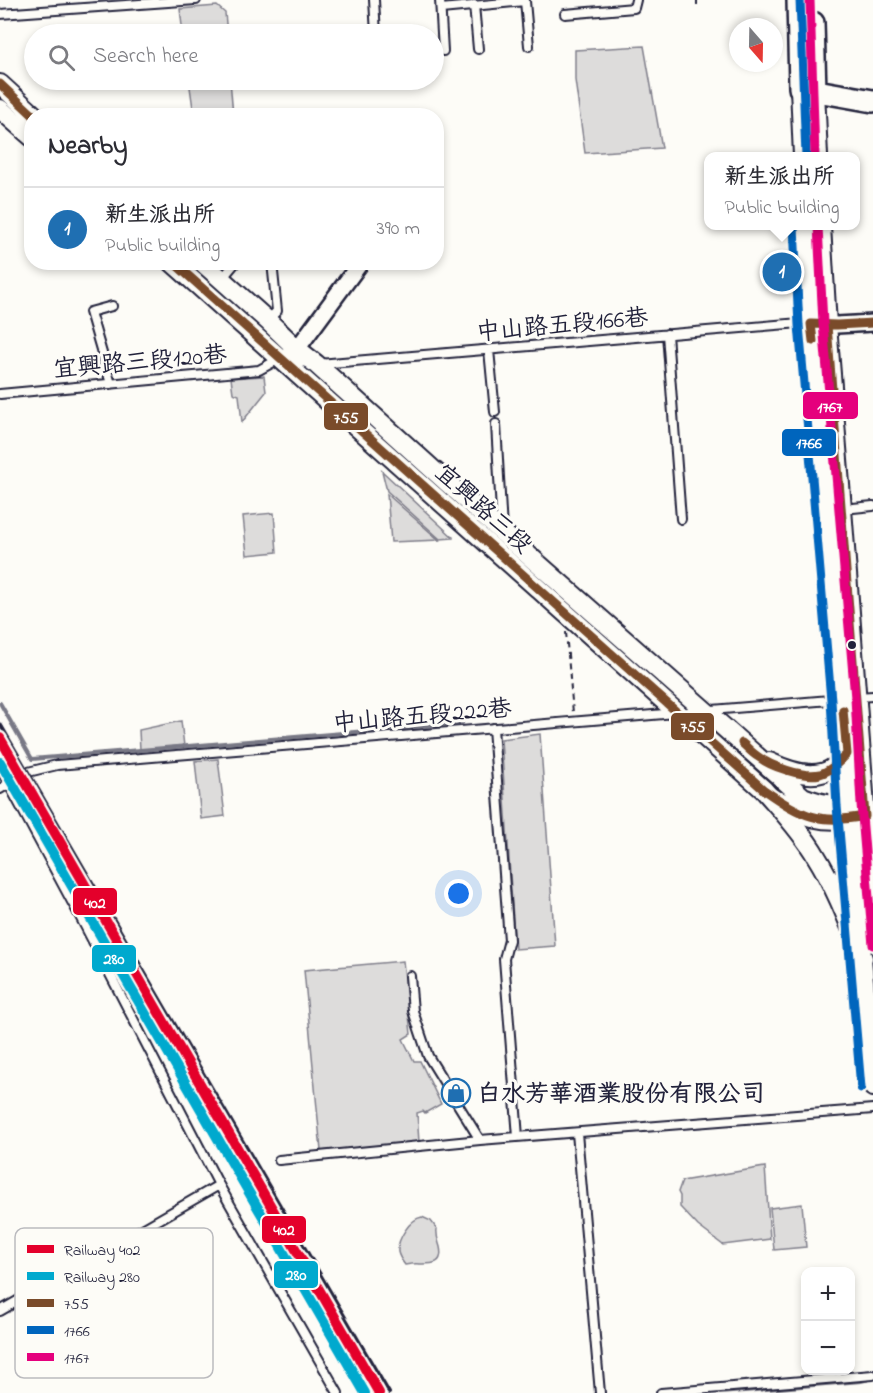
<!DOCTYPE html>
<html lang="en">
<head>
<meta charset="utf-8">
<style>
  body { margin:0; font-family:"Indie Flower","LXGW WenKai TC",sans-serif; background:#f2f2f3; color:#2b2b33 }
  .controls { position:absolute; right:18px; bottom:18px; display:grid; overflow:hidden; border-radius:12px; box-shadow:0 3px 9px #0003 }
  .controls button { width:54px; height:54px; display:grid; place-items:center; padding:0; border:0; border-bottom:2px solid #e1e1e2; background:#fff; color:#2b2b33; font:30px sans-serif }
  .compass { position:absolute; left:729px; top:18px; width:54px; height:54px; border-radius:50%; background:#fff; box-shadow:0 3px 9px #0003; rotate:160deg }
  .you { position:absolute; left:459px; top:894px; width:21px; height:21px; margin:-15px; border:4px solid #fff; border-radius:50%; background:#1a73e8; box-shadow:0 0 0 9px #1a73e833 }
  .badge { display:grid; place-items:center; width:39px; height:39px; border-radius:50%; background:#1f6fb2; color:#fff; font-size:20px; font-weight:700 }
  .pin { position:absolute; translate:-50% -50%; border:3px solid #fff; box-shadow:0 2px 6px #0006 }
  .popup { position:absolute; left:704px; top:152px; width:156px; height:78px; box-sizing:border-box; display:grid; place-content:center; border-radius:12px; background:#fff; filter:drop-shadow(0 2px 4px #0005); font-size:20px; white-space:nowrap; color:#7c7c81 }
  .popup b { font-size:22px; color:#2b2b33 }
  .popup::after { content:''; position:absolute; left:50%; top:100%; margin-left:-12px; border:12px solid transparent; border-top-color:#fff }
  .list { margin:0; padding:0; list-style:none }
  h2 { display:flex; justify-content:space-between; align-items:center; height:78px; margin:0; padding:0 24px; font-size:26px }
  h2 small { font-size:20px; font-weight:400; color:#7c7c81 }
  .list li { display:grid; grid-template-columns:39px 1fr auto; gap:18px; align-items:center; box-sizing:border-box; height:84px; padding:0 24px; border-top:2px solid #e1e1e2 }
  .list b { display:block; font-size:22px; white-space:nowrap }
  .list p { margin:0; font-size:20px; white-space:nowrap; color:#7c7c81 }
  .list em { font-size:20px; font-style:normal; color:#7c7c81 }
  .icon { flex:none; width:33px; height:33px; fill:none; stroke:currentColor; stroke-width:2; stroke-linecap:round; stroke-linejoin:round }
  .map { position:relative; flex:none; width:873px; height:1393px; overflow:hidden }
  .search { position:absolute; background:#fff; box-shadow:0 3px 9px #0003; left:24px; top:24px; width:420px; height:66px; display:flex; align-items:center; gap:15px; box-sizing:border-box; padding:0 21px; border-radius:33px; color:#7c7c81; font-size:22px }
  .panel { position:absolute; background:#fff; box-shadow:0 3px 9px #0003; left:24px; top:108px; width:420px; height:162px; border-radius:24px }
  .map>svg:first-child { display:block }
</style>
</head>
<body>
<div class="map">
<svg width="873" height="1393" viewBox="0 0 873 1393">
  <rect width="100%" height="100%" fill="#fdfcf7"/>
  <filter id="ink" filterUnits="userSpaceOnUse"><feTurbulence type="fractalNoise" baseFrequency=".0167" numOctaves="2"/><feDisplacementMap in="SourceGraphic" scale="12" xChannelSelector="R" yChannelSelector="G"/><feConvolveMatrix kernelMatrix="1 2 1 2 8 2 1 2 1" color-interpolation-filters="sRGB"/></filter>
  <g filter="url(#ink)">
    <path fill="#dddcdb" stroke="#807f8b" stroke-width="1.5" d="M 217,6 L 225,13 L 227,34 L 183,34 L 180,9 Z
      M 644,46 L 662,148 L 585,153 L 575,80 L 575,50 Z
      M 189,80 L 230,80 L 233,115 L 194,115 Z
      M 264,376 L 266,392 L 242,422 L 239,395 L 233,393 L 231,378 Z
      M 382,471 L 453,537 L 453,538 L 440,539 L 387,491 Z
      M 387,494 L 439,540 L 391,542 Z
      M 274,513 L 277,552 L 247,555 L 243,516 Z
      M 181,721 L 184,746 L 140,750 L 139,730 Z
      M 540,734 L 555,946 L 515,949 L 501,739 Z
      M 218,759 L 225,816 L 201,819 L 195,761 Z
      M 403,961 L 411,1034 L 403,1039 L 414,1061 L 420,1061 L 441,1104 L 425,1113 L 423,1111 L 417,1113 L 419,1142 L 321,1151 L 304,970 Z
      M 765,1167 L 770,1239 L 723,1245 L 698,1226 L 680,1207 L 680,1196 L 678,1192 L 682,1181 Z
      M 802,1204 L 806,1247 L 774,1250 L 770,1208 Z
      M 422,1217 L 431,1221 L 437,1229 C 436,1236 438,1240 440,1247 C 444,1265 432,1264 420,1264 C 415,1263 410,1264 405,1265 C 402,1261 399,1257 398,1252 C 397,1239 410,1219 422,1217 Z"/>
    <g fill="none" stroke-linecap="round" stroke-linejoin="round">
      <path stroke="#787885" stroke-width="4" d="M 0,703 L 32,759 L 462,723
        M 720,1393 L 861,1381 L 873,1378"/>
      <g stroke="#22223b" stroke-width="12">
        <path id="service" d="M 374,0 L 376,34
          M 440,0 L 443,51
          M 474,5 L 478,49
          M 441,9 L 525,1 L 529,46
          M 0,14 L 196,0
          M 565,14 L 634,8 L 636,0
          M 221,280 L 236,262
          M 268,320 L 277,311 L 272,262
          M 667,334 L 681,519
          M 489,350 L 495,412
          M 319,364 L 800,323 L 810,324
          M 111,384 L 90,312 L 112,306
          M 0,394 L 259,370 L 279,359 L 308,363
          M 496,424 L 502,530
          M 843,509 L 873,506
          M 857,697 L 873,696
          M 493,728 L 509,940 L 504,959 L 518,1137
          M 0,768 L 85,926 L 219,1185 L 338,1393
          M 0,789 L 28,772 L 57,765 L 842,699
          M 410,976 L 413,1011 L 428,1056 L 480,1140 L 873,1109
          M 577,1133 L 600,1393
          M 279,1160 L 480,1140
          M 0,1311 L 219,1185
          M 661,1393 L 873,1375"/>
      </g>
      <g stroke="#22223b" stroke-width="20">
        <path id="minor" d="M 817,324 L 837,325 L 873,323
          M 287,355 L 297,349 L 361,262"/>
      </g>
      <g stroke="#22223b" stroke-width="22">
        <path id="tertiary" d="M 0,84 L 35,116
          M 800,88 L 803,156
          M 815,91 L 818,156
          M 0,109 L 32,137
          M 806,226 L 811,324 L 843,699 L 849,805 L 873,1087
          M 821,226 L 827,325 L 842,509 L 873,910
          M 172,262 L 764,790 C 782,811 802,832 816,856 C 836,888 849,923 863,958
          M 202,262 L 268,321 L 297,349 L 316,364 L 503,533 L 803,797 C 825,806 842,807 864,801
          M 769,762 C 788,771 814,781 833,768 C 838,764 842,759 847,754
          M 780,801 C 786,804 791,808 796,811 C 816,822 841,821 862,817"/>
      </g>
      <g stroke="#22223b" stroke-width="26">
        <path id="secondary" d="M 798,0 L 800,88 L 873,101
          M 813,23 L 815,91"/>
      </g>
      <path stroke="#22223b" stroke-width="2" stroke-dasharray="6 4.5" stroke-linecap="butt" d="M 697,5 L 697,0
        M 566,632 L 573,713"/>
      <use href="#service" stroke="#fdfcf7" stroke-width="8"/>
      <use href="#minor" stroke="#fdfcf7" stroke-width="15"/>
      <use href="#tertiary" stroke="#fdfcf7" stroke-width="18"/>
      <use href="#secondary" stroke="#fdfcf7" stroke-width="21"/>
      <path stroke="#22223b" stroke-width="4" d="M 0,724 L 389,1393"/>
      <g stroke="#fdfcf7" stroke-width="14">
        <path id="bus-1" d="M 0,84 L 34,116
          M 173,262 L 764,790 C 801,816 819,825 865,816 L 827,325
          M 813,341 L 811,324 L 837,325 L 873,323
          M 742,743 C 747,747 751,752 757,756 C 770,766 803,778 820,774 C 831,771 840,761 847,754 L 843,710"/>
      </g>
      <g stroke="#fdfcf7" stroke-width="14">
        <path id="bus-2" d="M 800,0 L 806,156
          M 794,227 L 799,325 L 831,700 L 837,806 L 861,1088"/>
      </g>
      <g stroke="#fdfcf7" stroke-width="14">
        <path id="bus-3" d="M 810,0 L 815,156
          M 818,226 L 823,323 L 855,698 L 861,804 L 873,945"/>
      </g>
      <use href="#bus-1" stroke="#7a4b2a" stroke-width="9"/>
      <use href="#bus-2" stroke="#0065bd" stroke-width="9"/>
      <use href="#bus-3" stroke="#e5007d" stroke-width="9"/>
      <g stroke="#fdfcf7" stroke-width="15">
        <path id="rail-1" d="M 0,738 L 379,1393"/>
      </g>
      <g stroke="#fdfcf7" stroke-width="15">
        <path id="rail-2" d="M 0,762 L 365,1393"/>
      </g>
      <use href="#rail-1" stroke="#e4002b" stroke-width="10"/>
      <use href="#rail-2" stroke="#00a9ce" stroke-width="10"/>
    </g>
  </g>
  <defs>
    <g id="shop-ring" transform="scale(1.5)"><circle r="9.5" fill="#fdfcf7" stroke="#1f6fb2" stroke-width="1.5"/><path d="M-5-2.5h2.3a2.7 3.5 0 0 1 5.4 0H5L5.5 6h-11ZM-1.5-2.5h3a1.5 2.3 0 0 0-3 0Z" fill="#1f6fb2"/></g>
  </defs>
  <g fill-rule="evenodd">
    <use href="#shop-ring" x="456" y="1093"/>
  </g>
  <circle fill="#22223b" stroke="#fdfcf7" stroke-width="2" cx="852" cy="645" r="5"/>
  <g text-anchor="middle" stroke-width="6" stroke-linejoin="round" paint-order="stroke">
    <g font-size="24" fill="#22223b" stroke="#fdfcf7">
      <text transform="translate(562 324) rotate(-5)" y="8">中山路五段166巷</text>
      <text transform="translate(140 361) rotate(-5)" y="8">宜興路三段120巷</text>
      <text transform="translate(484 508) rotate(42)" y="8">宜興路三段</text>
      <text transform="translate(422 715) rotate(-5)" y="8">中山路五段222巷</text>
    </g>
    <g font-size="24" font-weight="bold" fill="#22223b" stroke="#fdfcf7" text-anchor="start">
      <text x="477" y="1101">白水芳華酒業股份有限公司</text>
    </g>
  </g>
  <rect x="15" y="1228" width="198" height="150" rx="9" fill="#fdfcf7" stroke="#bbbbbf" stroke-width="1.5"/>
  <rect x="27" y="1245" width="27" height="8" fill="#e4002b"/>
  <rect x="27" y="1272" width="27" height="8" fill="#00a9ce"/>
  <rect x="27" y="1299" width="27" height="8" fill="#7a4b2a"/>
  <rect x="27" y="1326" width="27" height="8" fill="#0065bd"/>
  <rect x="27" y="1353" width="27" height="8" fill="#e5007d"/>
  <g font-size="16" fill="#22223b">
    <text x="64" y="1255">Railway 402</text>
    <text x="64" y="1282">Railway 280</text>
    <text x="64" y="1309">755</text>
    <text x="64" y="1336">1766</text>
    <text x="64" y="1363">1767</text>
  </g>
  <g stroke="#fdfcf7" stroke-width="2">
    <rect x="802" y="391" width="57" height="29" rx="6" fill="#e5007d"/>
    <rect x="323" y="402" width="46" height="29" rx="6" fill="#7a4b2a"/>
    <rect x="781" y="428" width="56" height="29" rx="6" fill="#0065bd"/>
    <rect x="670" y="712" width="45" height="29" rx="6" fill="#7a4b2a"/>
    <rect x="72" y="887" width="46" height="29" rx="6" fill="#e4002b"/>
    <rect x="91" y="944" width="46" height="29" rx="6" fill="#00a9ce"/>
    <rect x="261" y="1215" width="46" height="29" rx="6" fill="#e4002b"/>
    <rect x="273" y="1260" width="46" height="29" rx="6" fill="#00a9ce"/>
  </g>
  <g font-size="16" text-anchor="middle" font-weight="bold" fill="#fff">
    <text x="830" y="412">1767</text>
    <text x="346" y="423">755</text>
    <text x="809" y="448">1766</text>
    <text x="693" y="732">755</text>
    <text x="95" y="908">402</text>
    <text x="114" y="964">280</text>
    <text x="284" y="1235">402</text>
    <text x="296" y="1280">280</text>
  </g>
</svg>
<div class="controls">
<button>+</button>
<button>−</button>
</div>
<svg class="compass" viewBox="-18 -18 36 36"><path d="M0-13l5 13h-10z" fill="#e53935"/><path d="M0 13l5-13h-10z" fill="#7c7c81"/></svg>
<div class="you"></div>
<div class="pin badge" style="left:782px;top:272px">1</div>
<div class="popup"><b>新生派出所</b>Public building</div>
<div class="search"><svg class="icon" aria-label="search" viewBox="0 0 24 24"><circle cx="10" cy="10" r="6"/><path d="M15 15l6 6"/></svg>Search here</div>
<section class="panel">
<h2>Nearby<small></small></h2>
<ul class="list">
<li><span class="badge">1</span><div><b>新生派出所</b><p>Public building</p></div><em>390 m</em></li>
</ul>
</section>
</div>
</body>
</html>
